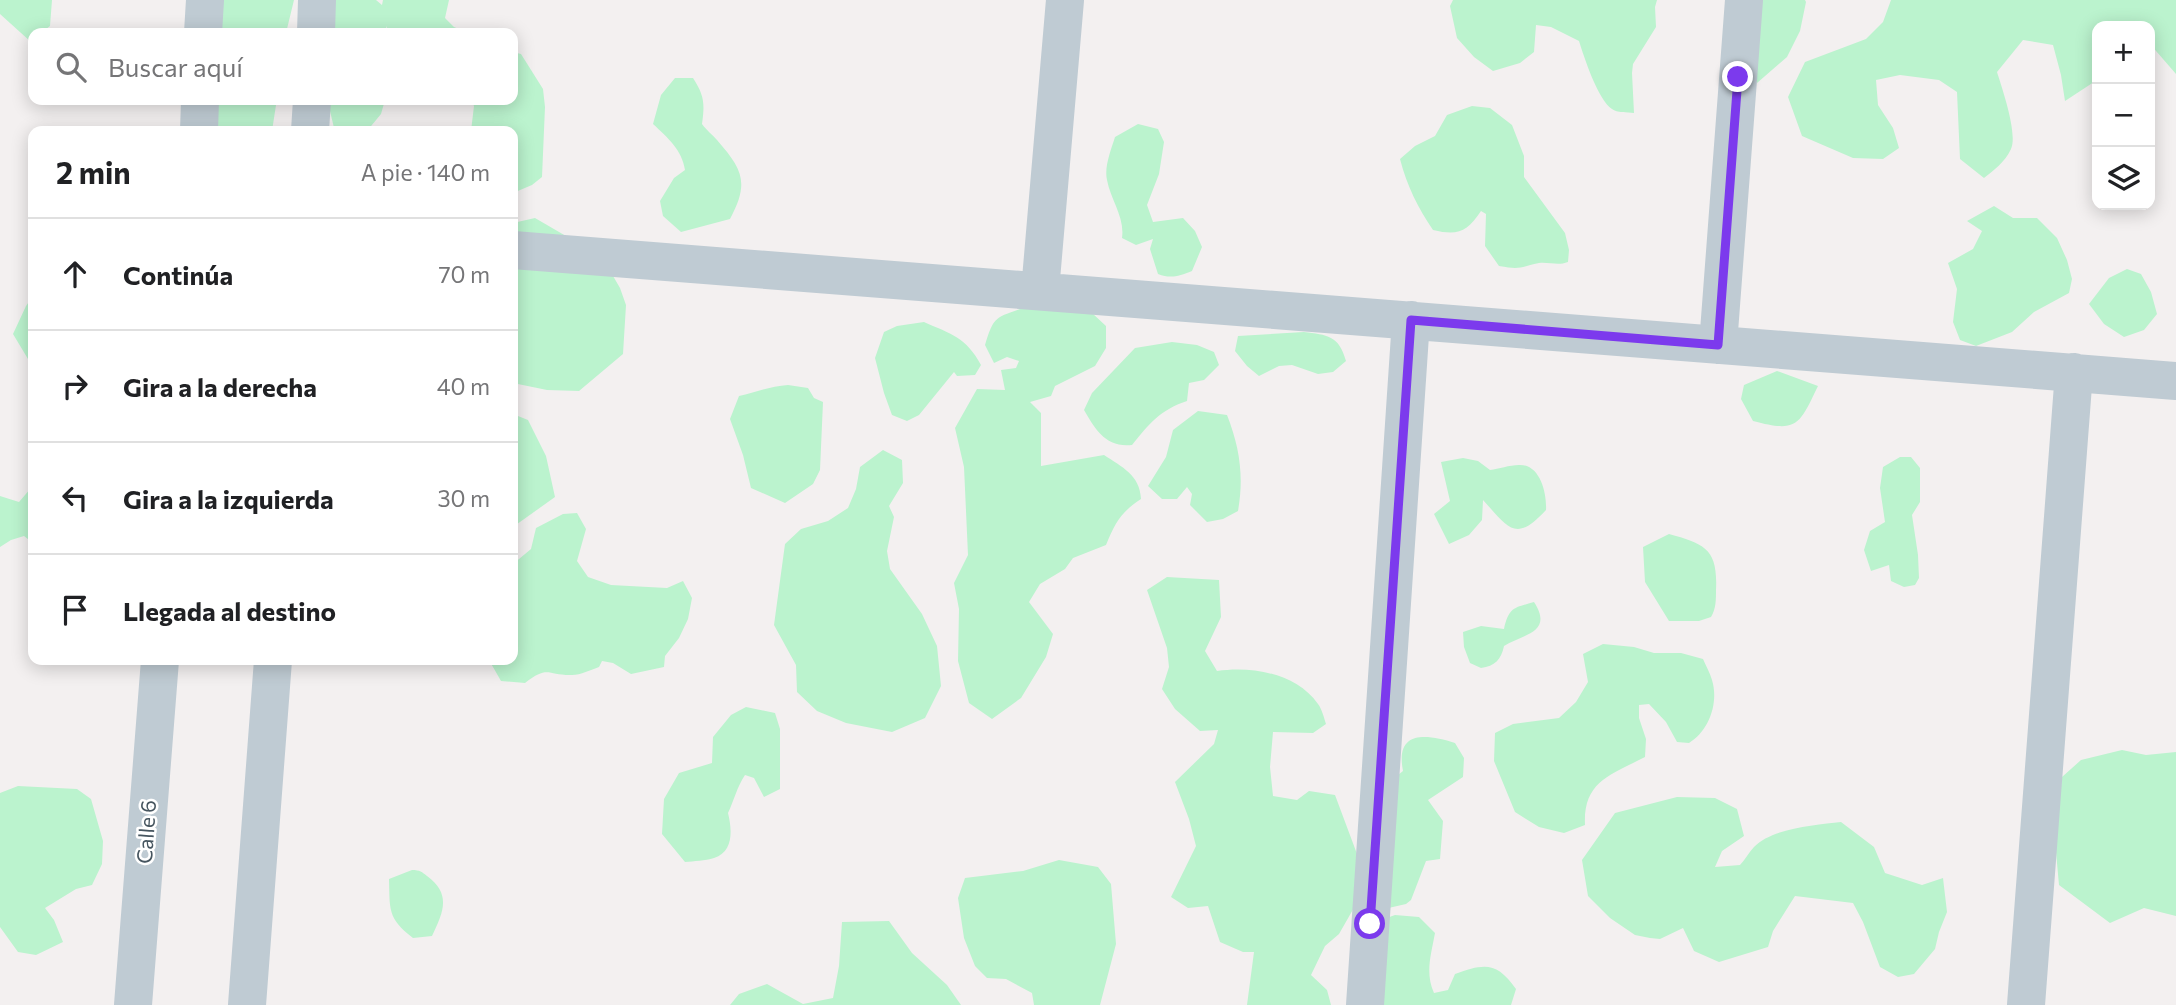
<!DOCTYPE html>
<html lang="es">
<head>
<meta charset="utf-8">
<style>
  body { margin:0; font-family:Commissioner,sans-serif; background:#f2f2f2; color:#202124 }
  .controls { position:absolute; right:21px; top:21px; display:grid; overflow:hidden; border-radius:14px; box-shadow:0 4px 18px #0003 }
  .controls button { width:63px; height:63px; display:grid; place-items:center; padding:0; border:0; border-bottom:2px solid #e0e0e0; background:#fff; color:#202124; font:35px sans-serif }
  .stop { position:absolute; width:21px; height:21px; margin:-16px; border:5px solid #7c3aed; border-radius:50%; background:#fff }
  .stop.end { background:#7c3aed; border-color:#fff; box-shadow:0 2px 7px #0008 }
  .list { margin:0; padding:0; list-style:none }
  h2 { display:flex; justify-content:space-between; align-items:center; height:91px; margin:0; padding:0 28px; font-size:30px }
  h2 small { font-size:23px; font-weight:400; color:#757577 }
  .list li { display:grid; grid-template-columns:46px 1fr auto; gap:21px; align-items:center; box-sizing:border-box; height:112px; padding:0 28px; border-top:2px solid #e0e0e0 }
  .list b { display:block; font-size:26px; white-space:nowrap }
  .list em { font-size:23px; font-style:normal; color:#757577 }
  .icon { flex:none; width:38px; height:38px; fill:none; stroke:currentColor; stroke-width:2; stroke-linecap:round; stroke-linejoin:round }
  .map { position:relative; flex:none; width:2176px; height:1005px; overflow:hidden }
  .search { position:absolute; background:#fff; box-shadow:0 4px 18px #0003; left:28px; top:28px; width:490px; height:77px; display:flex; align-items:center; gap:18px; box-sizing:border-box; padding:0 24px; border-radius:14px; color:#757577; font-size:26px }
  .panel { position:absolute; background:#fff; box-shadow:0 4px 18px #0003; left:28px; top:126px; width:490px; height:539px; border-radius:14px }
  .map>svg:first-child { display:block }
</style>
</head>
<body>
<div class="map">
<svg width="2176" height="1005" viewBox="0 0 2176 1005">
  <rect width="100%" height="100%" fill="#f3f0f0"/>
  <path fill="#bbf3ce" d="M 0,0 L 52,0 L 50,26 L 41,33 L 33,33 L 33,40 L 31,42 L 0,14 Z
    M 194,0 L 294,0 L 286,33 L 194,33 Z
    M 314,0 L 376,0 L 382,5 L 383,0 L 449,0 L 445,18 L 454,27 L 468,33 L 389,33 L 386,26 L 386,33 L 298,33 Z
    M 1453,0 L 1657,0 L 1655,7 L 1656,27 L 1633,64 L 1632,73 L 1634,113 C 1627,112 1617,113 1612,109 C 1598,100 1584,57 1579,41 L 1551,27 L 1536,25 L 1534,52 L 1520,63 L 1493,71 L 1474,57 L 1457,38 L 1450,6 Z
    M 1744,0 L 1805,0 L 1806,2 L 1800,31 L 1787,57 L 1757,83 Z
    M 1891,0 L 2176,0 L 2176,74 L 2150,44 L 2150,26 L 2097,26 L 2097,80 L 2065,101 L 2061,75 L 2053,45 L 2023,40 L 1997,72 C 2002,88 2018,134 2011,149 C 2005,162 1994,170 1984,178 L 1960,159 L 1957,92 L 1939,80 L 1900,75 L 1876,80 L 1878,105 L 1893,128 L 1899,148 L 1883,159 L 1853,158 L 1802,136 L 1788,97 L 1805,62 L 1866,39 L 1883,22 Z
    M 513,52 L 521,54 L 543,89 L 545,107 L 542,177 L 532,185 L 513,193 L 513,131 L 471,131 L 474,106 L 471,100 L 513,100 Z
    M 675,78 L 693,78 C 704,95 705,103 702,124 C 707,131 712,134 717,140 C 742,169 750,182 730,219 L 681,232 L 663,216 L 660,201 L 674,178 L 685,170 C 682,150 668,138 653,124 L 661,95 Z
    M 198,100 L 275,100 L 276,105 L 272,131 L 195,131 Z
    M 319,100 L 385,100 L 381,114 L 367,131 L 329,131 L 334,128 L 330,111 Z
    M 1472,106 L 1490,108 L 1512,125 L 1524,156 L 1524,177 L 1565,233 L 1569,250 L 1568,262 C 1558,266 1550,262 1539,263 C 1520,267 1521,270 1499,266 L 1485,246 L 1486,214 L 1481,211 C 1467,232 1458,236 1433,230 C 1418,208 1407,186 1400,159 L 1415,146 L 1435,136 L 1447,115 Z
    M 1138,124 L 1158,129 L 1164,142 L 1159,174 L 1147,205 L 1153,222 L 1183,218 L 1195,231 L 1202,247 L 1192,271 C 1179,276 1171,279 1158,274 L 1150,249 L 1153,239 L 1136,245 L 1122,238 C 1125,217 1111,201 1107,180 C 1104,167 1111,150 1115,137 Z
    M 1994,206 L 2013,218 L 2037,218 L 2057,238 L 2067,260 L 2072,279 L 2069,293 L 2034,312 L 2012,332 L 1976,346 L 1960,340 L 1953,322 L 1957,289 L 1948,263 L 1973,249 L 1982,231 L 1967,221 Z
    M 535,218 L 602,257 L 620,288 L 626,305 L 623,354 L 579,391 L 547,390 L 513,383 L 513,223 Z
    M 2127,269 L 2141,274 L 2151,292 L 2157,314 L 2144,330 L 2124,337 L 2104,324 L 2089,304 L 2109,278 Z
    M 33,296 L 33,362 L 28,359 L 13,334 L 26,306 Z
    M 1023,308 L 1092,313 L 1106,326 L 1106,348 L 1095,366 L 1055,386 L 1051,396 L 1030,402 L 1041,413 L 1041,466 L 1104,455 C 1122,467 1140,475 1141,499 C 1121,512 1115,523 1106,545 L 1073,558 L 1065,569 L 1040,584 L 1029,602 L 1053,634 L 1046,657 L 1021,698 L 992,719 L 969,703 L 958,661 L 959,609 L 954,583 L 968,555 L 964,467 L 955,428 L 977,389 L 1005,390 L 1001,370 L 1016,368 L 1019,361 L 1007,357 L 994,363 L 985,345 C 994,316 995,318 1023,308 Z
    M 924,322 C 951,334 966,337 981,365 L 975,375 L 957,376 L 954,372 L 919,415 L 907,421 L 892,415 L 884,393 L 875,358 L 884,332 L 897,326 Z
    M 1304,332 C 1327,335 1339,335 1346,361 L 1333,372 L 1318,374 L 1292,365 L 1279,366 L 1259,376 L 1247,366 L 1235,351 L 1238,336 Z
    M 1172,342 L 1197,345 L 1214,352 L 1219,365 L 1204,380 L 1189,383 L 1187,401 C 1160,410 1149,424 1132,445 C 1106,448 1095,429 1084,410 L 1092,393 L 1135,348 Z
    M 1777,371 L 1818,386 C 1799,425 1798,433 1753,421 L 1741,399 L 1744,385 Z
    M 788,385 L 808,388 L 814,398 L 823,402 L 820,470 L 813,484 L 785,503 L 751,488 L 743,455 L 730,419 L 739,396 C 756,392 771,386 788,385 Z
    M 1198,411 L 1227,415 C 1240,448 1244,477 1238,511 L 1223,519 L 1207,522 L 1190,505 L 1192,494 L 1187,487 L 1177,499 L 1162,499 L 1148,486 L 1166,457 L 1173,430 Z
    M 513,414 L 528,420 L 546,456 L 555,497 L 513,527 Z
    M 883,450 L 902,460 L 903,483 L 889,506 L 894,517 L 887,551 L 890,569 L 922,614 L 937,646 L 941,686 L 925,718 L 892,732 L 846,723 L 817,711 L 797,692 L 796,665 L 774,625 L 785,544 L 801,529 L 828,521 L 848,508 L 856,489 L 860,467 Z
    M 1900,457 L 1911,457 L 1920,468 L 1920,502 L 1912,515 L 1918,555 L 1919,578 L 1915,585 L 1904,587 L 1891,581 L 1889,565 L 1871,571 L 1864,550 L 1870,531 L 1885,522 L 1880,488 L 1883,467 Z
    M 1463,458 L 1478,461 L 1490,470 C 1499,469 1509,465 1519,465 C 1540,464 1547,493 1546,510 C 1515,544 1508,527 1483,500 L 1482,520 L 1469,535 L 1449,544 L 1434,514 L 1450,501 L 1441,462 Z
    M 31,488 L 33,489 L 33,543 L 24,536 L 11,540 L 0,547 L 0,496 L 19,502 Z
    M 577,513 L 586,529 L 577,561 L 588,577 L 611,585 L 667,588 L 683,581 L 692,598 L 688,619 L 679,638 L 665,656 L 664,667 L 631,674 L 613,663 L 602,661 L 599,667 C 590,670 579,676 570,675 C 547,675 548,665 525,683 L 501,681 L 489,660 L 513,660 L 513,564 L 531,549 L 536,528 L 563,514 Z
    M 1669,534 C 1705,544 1718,549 1716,590 C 1716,600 1716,609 1711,617 L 1699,621 L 1669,621 L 1645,582 L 1643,547 Z
    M 1167,577 L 1219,580 L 1221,617 L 1205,651 L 1217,671 C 1252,666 1296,673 1318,704 C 1322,709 1324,718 1326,724 L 1313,733 L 1273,732 L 1270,767 L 1273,796 L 1297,800 L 1309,791 L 1335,795 L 1363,870 L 1398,775 L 1403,771 C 1395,730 1426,734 1455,743 L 1464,758 L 1463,777 L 1428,800 L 1443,821 L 1440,859 L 1426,861 L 1411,900 L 1406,904 L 1371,912 L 1355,906 L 1339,934 L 1325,946 L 1311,975 L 1327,990 L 1331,1005 L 1247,1005 L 1254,952 L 1243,952 L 1220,942 L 1208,906 L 1188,908 L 1171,897 L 1196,846 L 1189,819 L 1175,782 L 1214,744 L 1218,730 L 1200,731 L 1175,709 L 1162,689 L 1169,667 L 1167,648 L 1147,590 Z
    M 1534,602 C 1554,633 1523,634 1504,646 C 1501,660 1495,666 1481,668 L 1470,663 L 1464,647 L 1463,632 L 1481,626 L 1504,629 C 1509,607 1514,608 1534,602 Z
    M 1603,644 L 1634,647 L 1654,653 L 1681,653 L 1703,659 C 1706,666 1710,673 1712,680 C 1719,703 1709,731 1689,743 L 1677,742 L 1666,722 L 1649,704 L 1639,705 L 1639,718 L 1646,739 L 1645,757 C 1611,775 1583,781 1585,825 L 1564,833 L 1539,827 L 1515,812 L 1494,761 L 1495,733 L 1513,724 L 1559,718 L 1576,702 L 1588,682 L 1583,654 Z
    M 746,707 L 775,713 L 780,729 L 780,789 L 764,797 L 754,778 L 745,775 C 737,787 734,800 728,813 C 732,829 734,852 714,858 C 705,861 694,861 685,862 L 662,834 L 664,799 L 679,773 L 712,763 L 713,737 L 731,715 Z
    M 2122,750 L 2146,755 L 2176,752 L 2176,916 L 2144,908 L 2110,923 L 2059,885 L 2055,841 L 2062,777 L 2081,760 Z
    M 18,786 L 77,789 L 91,799 L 103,841 L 102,864 L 92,885 L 76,889 L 45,908 L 54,920 L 63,942 L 36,955 L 18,952 L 0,927 L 0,793 Z
    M 1677,797 L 1715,798 L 1737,809 L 1744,836 L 1722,851 L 1715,867 L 1740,865 C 1745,860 1749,852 1754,847 C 1772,828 1816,825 1841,822 L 1874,847 L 1885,873 L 1922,885 L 1943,878 L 1947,912 L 1939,932 L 1935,949 L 1914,974 L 1898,977 L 1880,967 L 1863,922 L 1853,903 L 1795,896 L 1773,931 L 1768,947 L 1719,962 L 1694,951 L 1683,928 L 1660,939 L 1650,938 L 1635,935 L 1610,918 L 1588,896 L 1582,860 L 1615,813 Z
    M 1059,860 L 1098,867 L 1111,884 L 1116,944 L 1100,1005 L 1034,1005 L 1032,993 L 1006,979 L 987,978 L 975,966 L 964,938 L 958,898 L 965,878 L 1023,871 Z
    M 412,870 C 420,870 422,872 427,876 C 452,894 443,913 432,936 L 413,938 C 387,918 390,909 389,879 Z
    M 1395,915 L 1419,917 L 1435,933 C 1431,955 1425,973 1434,993 L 1448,990 L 1455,974 C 1485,963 1497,962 1516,989 L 1511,1005 L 1351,1005 L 1370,924 Z
    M 889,921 L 912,953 L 947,985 L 961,1005 L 730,1005 L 739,994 L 767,984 L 803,1004 L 833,998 L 839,966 L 842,922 Z"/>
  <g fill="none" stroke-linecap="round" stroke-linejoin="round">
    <path stroke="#bfcbd3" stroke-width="38" d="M 203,33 L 205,0
      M 316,33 L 317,0
      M 199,131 L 200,100
      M 310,131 L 312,100
      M 513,250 L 2176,381
      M 1040,291 L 1065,0
      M 1718,345 L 1744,0
      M 133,1005 L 160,660
      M 247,1005 L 273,660
      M 1365,1005 L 1411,320
      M 2026,1005 L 2074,372"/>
  </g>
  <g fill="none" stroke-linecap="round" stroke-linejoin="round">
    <path stroke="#7c3aed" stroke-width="9" d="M 1370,924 L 1411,320 L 1718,345 L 1738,77"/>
  </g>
  <g text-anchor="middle" stroke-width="5" stroke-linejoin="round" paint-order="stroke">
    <g font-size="21" fill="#46555f" stroke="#fff">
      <text transform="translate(147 832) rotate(-86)" y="7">Calle 6</text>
    </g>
  </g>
</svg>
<div class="controls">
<button>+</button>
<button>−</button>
<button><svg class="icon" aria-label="layers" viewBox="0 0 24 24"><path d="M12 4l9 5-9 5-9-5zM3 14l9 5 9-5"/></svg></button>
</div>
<div class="stop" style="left:1370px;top:924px"></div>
<div class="stop end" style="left:1738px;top:77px"></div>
<div class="search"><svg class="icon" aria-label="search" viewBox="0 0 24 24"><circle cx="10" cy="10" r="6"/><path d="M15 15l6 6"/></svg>Buscar aquí</div>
<section class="panel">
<h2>2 min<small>A pie · 140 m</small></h2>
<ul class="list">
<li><svg class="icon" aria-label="ahead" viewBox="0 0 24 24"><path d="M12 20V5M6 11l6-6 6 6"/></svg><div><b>Continúa</b></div><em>70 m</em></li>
<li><svg class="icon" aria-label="right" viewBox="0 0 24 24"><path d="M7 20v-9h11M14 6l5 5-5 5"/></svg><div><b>Gira a la derecha</b></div><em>40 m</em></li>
<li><svg class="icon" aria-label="left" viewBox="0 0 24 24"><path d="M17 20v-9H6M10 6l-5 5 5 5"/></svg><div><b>Gira a la izquierda</b></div><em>30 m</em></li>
<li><svg class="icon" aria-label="arrive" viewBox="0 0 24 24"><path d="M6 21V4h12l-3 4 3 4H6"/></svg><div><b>Llegada al destino</b></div></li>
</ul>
</section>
</div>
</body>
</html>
